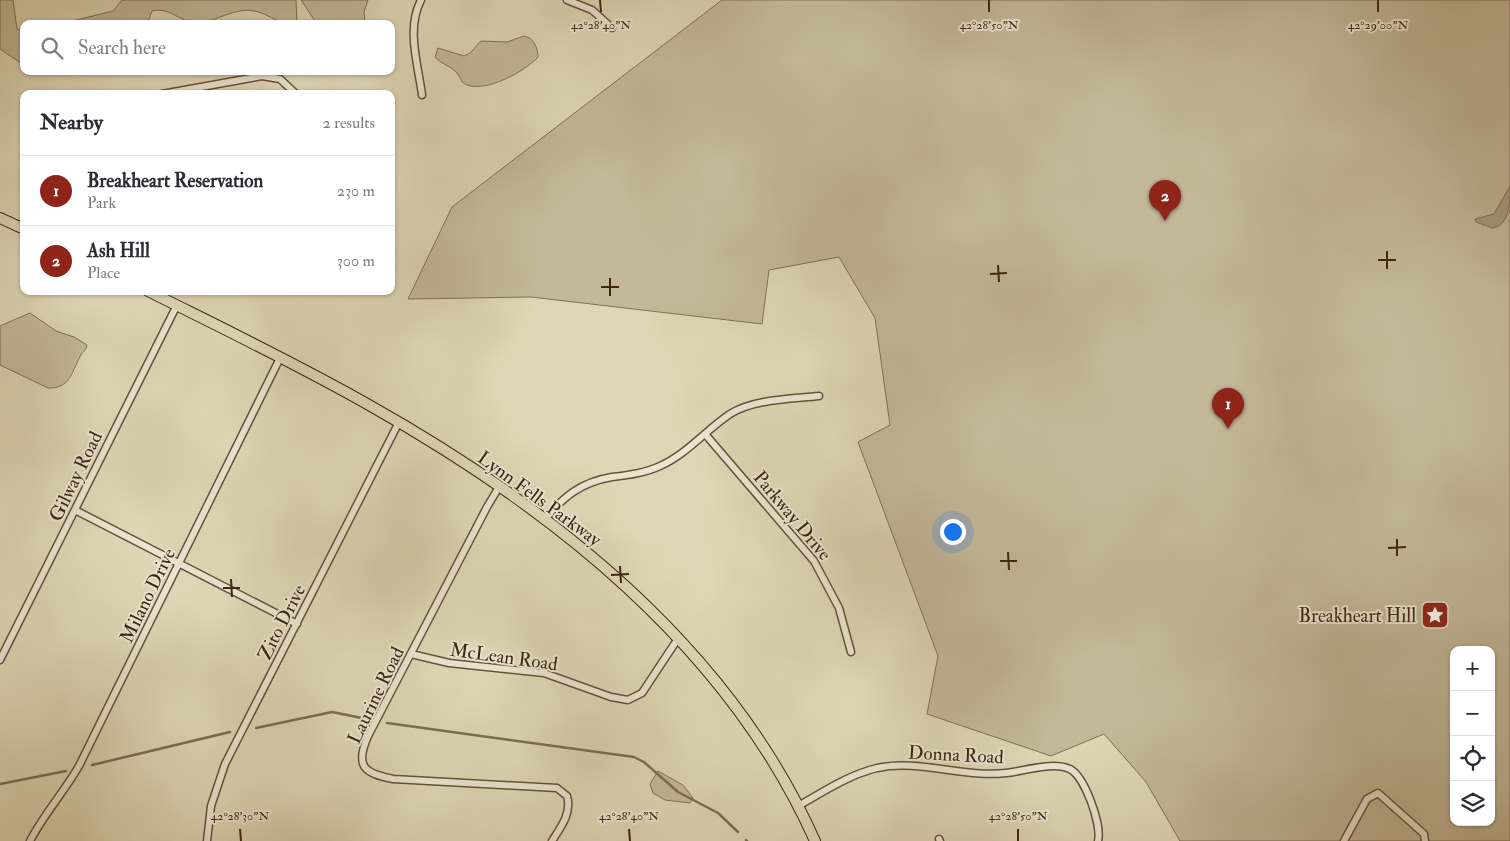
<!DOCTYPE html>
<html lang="en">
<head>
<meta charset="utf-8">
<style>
  body { margin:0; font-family:"IM FELL Double Pica",serif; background:#f7f7f7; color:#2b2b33 }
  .controls { position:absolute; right:15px; bottom:15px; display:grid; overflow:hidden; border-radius:10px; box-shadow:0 1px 4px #0004 }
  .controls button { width:45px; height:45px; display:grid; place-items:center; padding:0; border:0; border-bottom:1px solid #e1e1e2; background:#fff; color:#2b2b33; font:25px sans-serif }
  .you { position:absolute; left:952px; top:531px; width:18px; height:18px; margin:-12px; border:4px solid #fff; border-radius:50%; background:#1a73e8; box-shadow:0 0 0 8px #1a73e833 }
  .badge { display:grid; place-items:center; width:32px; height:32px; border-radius:50%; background:#8f2418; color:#fff; font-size:16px; font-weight:700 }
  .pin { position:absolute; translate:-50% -41px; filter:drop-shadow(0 1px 2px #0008) }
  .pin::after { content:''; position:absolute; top:26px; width:18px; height:15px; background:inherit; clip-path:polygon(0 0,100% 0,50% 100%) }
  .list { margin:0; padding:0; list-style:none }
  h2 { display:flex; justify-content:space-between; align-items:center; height:65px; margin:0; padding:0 20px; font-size:21px }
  h2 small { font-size:16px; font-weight:400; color:#7c7c81 }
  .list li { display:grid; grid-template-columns:32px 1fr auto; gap:15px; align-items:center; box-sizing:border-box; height:70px; padding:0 20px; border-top:1px solid #e1e1e2 }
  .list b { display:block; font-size:19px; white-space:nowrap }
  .list p { margin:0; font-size:16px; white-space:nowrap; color:#7c7c81 }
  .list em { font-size:16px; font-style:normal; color:#7c7c81 }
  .icon { flex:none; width:28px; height:28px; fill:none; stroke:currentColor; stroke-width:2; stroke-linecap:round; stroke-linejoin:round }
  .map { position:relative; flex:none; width:1510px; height:841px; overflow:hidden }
  .search { position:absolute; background:#fff; box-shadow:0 1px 4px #0004; left:20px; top:20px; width:375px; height:55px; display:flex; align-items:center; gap:12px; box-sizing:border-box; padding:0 18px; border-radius:10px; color:#7c7c81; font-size:19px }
  .panel { position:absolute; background:#fff; box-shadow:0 1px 4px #0004; left:20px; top:90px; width:375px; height:205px; border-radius:10px }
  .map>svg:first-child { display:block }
</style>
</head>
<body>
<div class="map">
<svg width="1510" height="841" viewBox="0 0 1510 841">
  <rect width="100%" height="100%" fill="#ded6b6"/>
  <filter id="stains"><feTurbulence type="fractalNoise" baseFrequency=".004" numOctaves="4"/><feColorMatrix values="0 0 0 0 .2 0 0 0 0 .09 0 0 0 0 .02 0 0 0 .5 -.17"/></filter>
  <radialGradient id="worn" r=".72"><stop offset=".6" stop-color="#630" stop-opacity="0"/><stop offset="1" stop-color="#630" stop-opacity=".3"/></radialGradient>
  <path fill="#c3b89a" stroke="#806f56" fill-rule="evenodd" d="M 0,0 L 13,0 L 17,29 L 24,31 L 24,65 L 0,49 Z
    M 122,0 L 296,0 L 297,22 C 279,27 271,14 254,11 C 234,6 205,28 191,23 C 179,19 167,7 152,11 L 147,24 L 60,24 L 113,11 Z
    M 301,0 L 368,0 L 364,12 L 365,22 L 362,24 L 317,24 Z
    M 722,0 L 1510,0 L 1510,841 L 1180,841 L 1146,782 L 1104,734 L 1051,756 L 927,714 L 938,656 L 858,442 L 890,425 L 875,318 L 839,257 L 769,270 L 762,324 L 531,297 L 408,299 L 452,207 ZM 1454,650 L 1491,650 L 1491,822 L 1454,822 Z
    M 524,36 C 534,38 538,48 538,57 C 524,72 487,92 467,85 C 461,83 461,78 457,73 C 451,66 441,64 435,57 L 438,48 L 464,56 L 470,53 L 481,41 L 507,42 Z
    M 30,313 L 56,331 L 74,337 L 87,345 C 86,351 83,351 81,355 C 72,370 71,389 48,388 L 0,365 L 0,326 Z
    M 658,771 L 683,785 L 693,798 L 690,803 L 665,800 L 653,793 L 650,784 Z"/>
  <path fill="#a89a7e" stroke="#7e6c53" d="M 1510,186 C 1510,202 1510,226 1492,228 L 1476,222 L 1475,219 L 1494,214 Z"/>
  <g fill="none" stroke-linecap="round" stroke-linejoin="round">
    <path stroke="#7e6c53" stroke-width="2.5" d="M 387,723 L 634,757 L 644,762 L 678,792 L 718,813 L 738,832
      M 256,728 L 332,712 L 367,719
      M 92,765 L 230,732
      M 0,784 L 66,771
      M 746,840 L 747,841"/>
    <g stroke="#66523b" stroke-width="9">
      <path id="minor" d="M 421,0 C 406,29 418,64 422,95
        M 567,0 L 592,10 L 612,28
        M 162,94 L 262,76 L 280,79 L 296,94
        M 705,434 L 814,561 L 839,608 L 851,652
        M 499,487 L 487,507 L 368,736 C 355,766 363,773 393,779 L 557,788 L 567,796 C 572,813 561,827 552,841
        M 75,510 L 297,624
        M 544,520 C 563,497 581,482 612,477 C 629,475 645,473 660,466 C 687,454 706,430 730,414 C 754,399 792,399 819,396
        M 411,654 L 449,663 L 544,673 L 611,697 L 628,700 L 642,693 L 679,637
        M 0,660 L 177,305
        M 798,806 C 823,792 848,775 877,768 C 919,759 964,778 1006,773 C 1025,771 1053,761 1070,769 C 1085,777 1102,825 1098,841
        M 939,839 L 940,841
        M 30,841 C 44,814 64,792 79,766 L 280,358
        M 207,841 L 211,806 L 225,764 L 399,422
        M 1344,841 L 1367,799 L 1378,793 L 1424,834 L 1425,841"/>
    </g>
    <g stroke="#3e2612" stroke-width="12">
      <path id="primary" d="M 0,218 L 24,229
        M 148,291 C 222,328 297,364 369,405 C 552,508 728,646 815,841"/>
    </g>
    <use href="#minor" stroke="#eae4d0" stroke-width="6"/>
    <use href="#primary" stroke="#ded6b6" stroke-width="10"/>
  </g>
  <path fill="none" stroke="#3e2612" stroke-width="2" d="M 600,0 L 601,12M 989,0 L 989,12M 1378,0 L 1378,12M 1387,251 L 1387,269M 1378,260 L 1396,260M 998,265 L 999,282M 990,274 L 1007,273M 610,278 L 610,296M 601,287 L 619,287M 1397,539 L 1397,556M 1388,548 L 1406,547M 1008,552 L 1009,570M 1000,561 L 1017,561M 620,566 L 621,583M 611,575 L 629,574M 231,579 L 232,597M 223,588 L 240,588M 240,829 L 241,841M 629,829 L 630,841M 1018,829 L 1018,841"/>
  <defs>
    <g id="sight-square" transform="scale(1.4375)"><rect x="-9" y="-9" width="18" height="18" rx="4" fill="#8f2418" stroke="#eae4d0"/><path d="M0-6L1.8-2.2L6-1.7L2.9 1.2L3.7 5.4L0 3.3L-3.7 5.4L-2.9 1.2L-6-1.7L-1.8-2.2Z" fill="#fff"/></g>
  </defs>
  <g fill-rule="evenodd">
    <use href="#sight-square" x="1435" y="615"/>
  </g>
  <g text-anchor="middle" stroke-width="4" stroke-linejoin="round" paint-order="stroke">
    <g font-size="19" fill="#3e2612" stroke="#eae4d0">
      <text transform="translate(75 476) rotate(-64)" y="7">Gilway Road</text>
      <text transform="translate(540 498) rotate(36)" y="7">Lynn Fells Parkway</text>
      <text transform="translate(793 515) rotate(50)" y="7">Parkway Drive</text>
      <text transform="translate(147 595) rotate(-64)" y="7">Milano Drive</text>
      <text transform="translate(281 622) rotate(-63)" y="7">Zito Drive</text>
      <text transform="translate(504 656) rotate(8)" y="7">McLean Road</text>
      <text transform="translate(375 695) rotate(-64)" y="7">Laurine Road</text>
      <text transform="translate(956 754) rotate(3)" y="7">Donna Road</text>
    </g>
    <g font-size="19" fill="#3e2612" stroke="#eae4d0" text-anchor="end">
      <text x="1416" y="622">Breakheart Hill</text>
    </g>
  </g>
  <g font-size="12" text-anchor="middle" fill="#3e2612" stroke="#eae4d0" stroke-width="4" stroke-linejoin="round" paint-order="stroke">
    <text x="601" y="29">42°28'40"N</text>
    <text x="989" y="29">42°28'50"N</text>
    <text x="1378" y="29">42°29'00"N</text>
    <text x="240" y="820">42°28'30"N</text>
    <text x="629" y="820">42°28'40"N</text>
    <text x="1018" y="820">42°28'50"N</text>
  </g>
  <rect width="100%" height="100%" filter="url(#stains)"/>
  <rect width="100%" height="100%" fill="url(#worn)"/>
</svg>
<div class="controls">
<button>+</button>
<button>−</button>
<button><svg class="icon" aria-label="locate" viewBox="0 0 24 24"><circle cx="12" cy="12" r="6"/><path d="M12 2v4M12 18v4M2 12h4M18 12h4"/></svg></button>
<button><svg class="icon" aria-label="layers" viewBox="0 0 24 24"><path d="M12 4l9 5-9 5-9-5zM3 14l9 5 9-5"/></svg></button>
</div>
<div class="you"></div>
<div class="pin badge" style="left:1228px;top:429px">1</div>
<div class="pin badge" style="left:1165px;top:221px">2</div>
<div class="search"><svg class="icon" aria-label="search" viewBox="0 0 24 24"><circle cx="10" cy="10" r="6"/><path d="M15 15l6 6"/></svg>Search here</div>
<section class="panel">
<h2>Nearby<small>2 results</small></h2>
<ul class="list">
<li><span class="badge">1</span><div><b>Breakheart Reservation</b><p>Park</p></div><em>230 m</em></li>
<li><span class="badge">2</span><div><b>Ash Hill</b><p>Place</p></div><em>300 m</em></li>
</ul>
</section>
</div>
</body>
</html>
